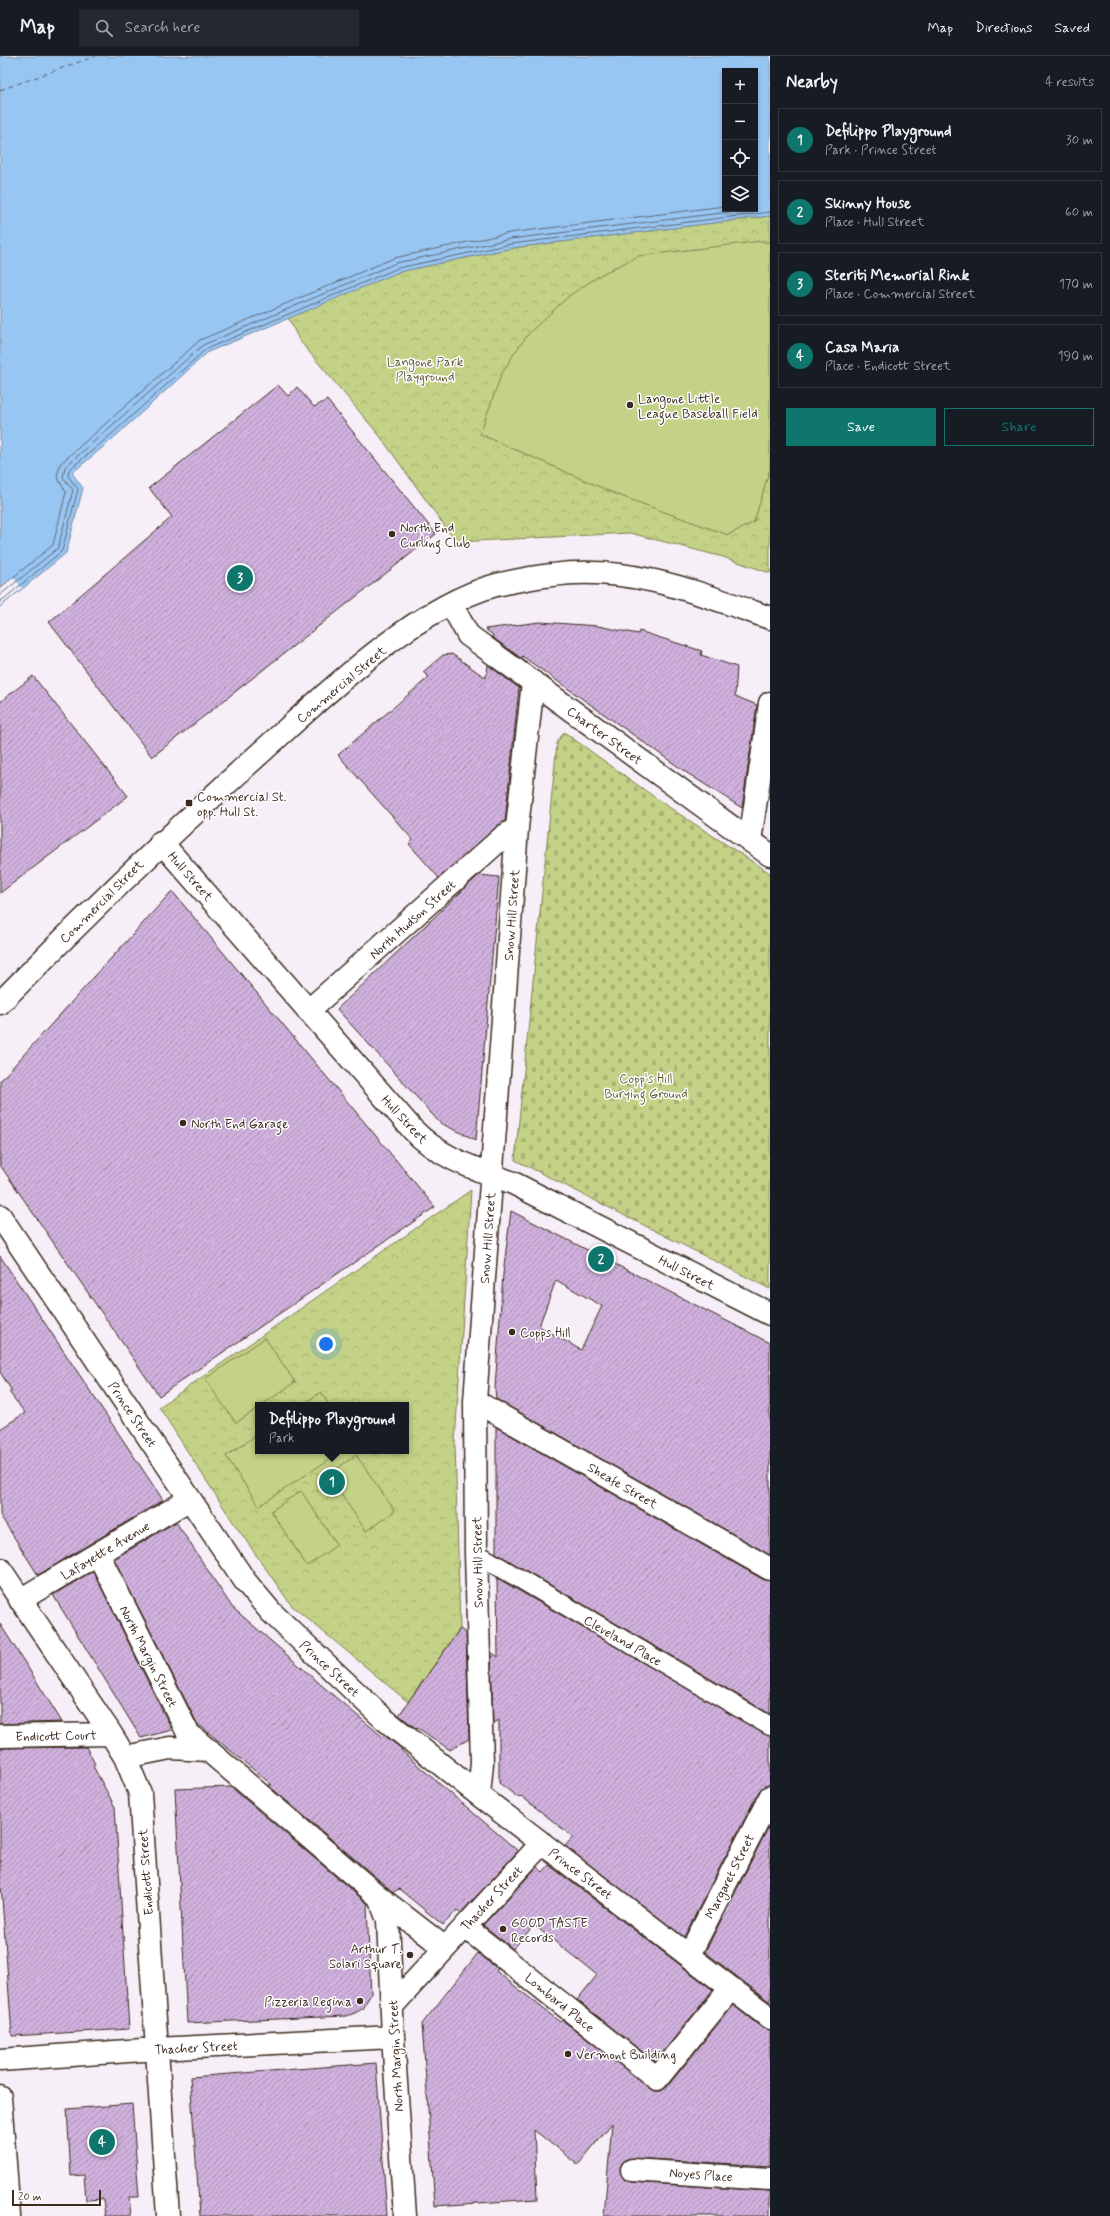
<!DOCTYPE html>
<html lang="en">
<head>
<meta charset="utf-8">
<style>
  body { margin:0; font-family:Mynerve,sans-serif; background:#242831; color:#f1f3f6 }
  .controls { position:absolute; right:12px; top:12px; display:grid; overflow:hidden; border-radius:0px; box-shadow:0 2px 6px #0003 }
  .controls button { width:36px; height:36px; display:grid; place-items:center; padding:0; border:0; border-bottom:1px solid #363941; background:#171b24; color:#f1f3f6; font:20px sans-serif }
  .scale { position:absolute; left:12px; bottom:10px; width:89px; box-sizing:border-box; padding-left:4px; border:2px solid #3b2a1e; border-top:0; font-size:11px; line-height:14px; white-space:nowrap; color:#3b2a1e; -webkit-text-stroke:3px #fff; paint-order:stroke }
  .you { position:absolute; left:326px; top:1288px; width:14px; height:14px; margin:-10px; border:3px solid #fff; border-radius:50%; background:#1a73e8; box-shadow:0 0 0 6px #1a73e833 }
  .badge { display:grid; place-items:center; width:26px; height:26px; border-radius:50%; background:#0f766e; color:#fff; font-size:13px; font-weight:700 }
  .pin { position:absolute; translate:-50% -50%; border:2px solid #fff; box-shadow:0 1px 4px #0006 }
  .popup { position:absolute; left:255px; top:1346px; width:154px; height:52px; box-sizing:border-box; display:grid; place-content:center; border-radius:0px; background:#171b24; filter:drop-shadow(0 1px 3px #0005); font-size:13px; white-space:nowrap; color:#9ea1a6 }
  .popup b { font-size:15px; color:#f1f3f6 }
  .popup::after { content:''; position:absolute; left:50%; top:100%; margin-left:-8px; border:8px solid transparent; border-top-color:#171b24 }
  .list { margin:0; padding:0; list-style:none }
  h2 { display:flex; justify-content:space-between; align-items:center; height:52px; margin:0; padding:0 16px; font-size:17px }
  h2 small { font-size:13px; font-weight:400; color:#9ea1a6 }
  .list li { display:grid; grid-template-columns:26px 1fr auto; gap:12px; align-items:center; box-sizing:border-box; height:64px; margin:0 8px 8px; padding:0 8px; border:1px solid #363941; border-radius:0px }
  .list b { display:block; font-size:15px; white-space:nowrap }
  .list p { margin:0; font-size:13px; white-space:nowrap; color:#9ea1a6 }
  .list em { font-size:13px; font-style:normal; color:#9ea1a6 }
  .actions { display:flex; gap:8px; padding:12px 16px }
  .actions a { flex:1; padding:9px 0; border:1px solid #0f766e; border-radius:0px; text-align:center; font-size:14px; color:#0f766e }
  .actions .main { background:#0f766e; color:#fff }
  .icon { flex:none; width:22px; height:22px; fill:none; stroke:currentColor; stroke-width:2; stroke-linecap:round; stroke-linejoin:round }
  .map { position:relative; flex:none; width:770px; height:2160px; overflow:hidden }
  header { display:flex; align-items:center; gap:24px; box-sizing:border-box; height:56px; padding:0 20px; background:#171b24; border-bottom:1px solid #363941 }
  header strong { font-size:19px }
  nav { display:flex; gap:22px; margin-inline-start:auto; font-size:14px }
  .search { width:280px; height:36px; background:#242831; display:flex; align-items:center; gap:10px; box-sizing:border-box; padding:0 14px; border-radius:0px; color:#9ea1a6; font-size:15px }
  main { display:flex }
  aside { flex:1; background:#171b24 }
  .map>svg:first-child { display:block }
</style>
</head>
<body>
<header>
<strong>Map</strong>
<div class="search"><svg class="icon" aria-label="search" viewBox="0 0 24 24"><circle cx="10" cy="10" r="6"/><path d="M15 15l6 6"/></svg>Search here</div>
<nav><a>Map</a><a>Directions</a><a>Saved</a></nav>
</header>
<main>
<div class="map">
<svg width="770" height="2160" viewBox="0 0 770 2160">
  <defs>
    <pattern id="cemetery-stones" width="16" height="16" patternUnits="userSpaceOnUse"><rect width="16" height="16" fill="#c3d286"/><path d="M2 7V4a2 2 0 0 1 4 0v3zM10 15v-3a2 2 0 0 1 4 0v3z" fill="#a8b473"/></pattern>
    <pattern id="park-crowns" width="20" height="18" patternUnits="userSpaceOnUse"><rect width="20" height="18" fill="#c3d286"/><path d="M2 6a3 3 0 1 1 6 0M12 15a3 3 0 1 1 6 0" fill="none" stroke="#a8b473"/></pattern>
    <pattern id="building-hatch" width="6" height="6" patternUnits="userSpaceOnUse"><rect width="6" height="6" fill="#d0b1dd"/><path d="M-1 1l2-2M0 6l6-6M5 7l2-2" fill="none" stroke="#aa90b3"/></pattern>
  </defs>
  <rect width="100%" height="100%" fill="#f6eff8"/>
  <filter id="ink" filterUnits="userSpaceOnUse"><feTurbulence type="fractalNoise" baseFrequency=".025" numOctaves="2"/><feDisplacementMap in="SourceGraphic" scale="8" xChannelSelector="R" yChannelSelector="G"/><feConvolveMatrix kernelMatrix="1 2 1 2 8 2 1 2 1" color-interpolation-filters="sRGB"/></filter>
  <g filter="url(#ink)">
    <path fill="url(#cemetery-stones)" stroke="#7f7e52" d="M 564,676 L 664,748 L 770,817 L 770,1233 L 515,1104 L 557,687 Z"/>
    <path fill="url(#park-crowns)" stroke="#7f7e52" fill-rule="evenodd" d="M 770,160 L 770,517 L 723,501 L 630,477 L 456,486 L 379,379 L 299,284 L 288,261 L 399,216 L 512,192 Z
      M 471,1134 L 455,1386 L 460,1573 L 408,1646 L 291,1549 L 233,1466 L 159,1351 ZM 258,1349 L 406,1349 L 406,1395 L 258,1395 Z"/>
    <path fill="#c3d286" stroke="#7f7e52" d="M 762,185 L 770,187 L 770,413 L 754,466 L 728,479 L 618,439 L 480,378 L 501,319 L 515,296 L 529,277 L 570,239 L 602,218 L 638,200 Z
      M 265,1282 L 295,1326 L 262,1349 L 258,1349 L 258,1352 L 236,1367 L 205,1323 Z
      M 321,1336 L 329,1349 L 302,1349 Z
      M 258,1378 L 258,1395 L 342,1395 L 259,1450 L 226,1400 Z
      M 356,1399 L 395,1455 L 366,1475 L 328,1419 Z
      M 301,1435 L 337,1489 L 307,1510 L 271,1455 Z"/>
    <path fill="#98c6f3" stroke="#73889e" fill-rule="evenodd" d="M 0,0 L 770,0 L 770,160 L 512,192 L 399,216 L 208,296 L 108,387 L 72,417 L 83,432 L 66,497 L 0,551 ZM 725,15 L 755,15 L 755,153 L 725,153 Z"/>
    <path fill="#f6eff8" d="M 13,521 L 22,532 L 0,550 L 0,531 Z"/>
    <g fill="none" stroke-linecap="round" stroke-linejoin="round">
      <path stroke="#606873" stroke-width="1" d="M 0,532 L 53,489 L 66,436 L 57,421 L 60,408 L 200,284 L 394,202 L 509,177 L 725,150
        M 0,539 L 58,492 L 73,434 L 63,421 L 65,411 L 203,289 L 396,207 L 510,183 L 754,153
        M 0,546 L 62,495 L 78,433 L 68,420 L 69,414 L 105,384 L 206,293 L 398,212 L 511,188 L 770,156"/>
      <path stroke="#57595e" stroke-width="1" stroke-dasharray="5 4" stroke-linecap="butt" d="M 0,34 L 96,0"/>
    </g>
    <path fill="url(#building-hatch)" stroke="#3b2a1e" fill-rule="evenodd" d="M 278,329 L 288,340 L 297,331 L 314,351 L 327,344 L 436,478 L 152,701 L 49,566 L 172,461 L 149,432 Z
      M 540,566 L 598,570 L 638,578 L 639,575 L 702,595 L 701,599 L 737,611 L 735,640 L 757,649 L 742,752 L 687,717 L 522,600 L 522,603 L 492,581 L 493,579 L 485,573 Z
      M 452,598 L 486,622 L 488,609 L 519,632 L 505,765 L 439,822 L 409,788 L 413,784 L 338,699 L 429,621 L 423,616 L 443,599 Z
      M 33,620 L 128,740 L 0,837 L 0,646 Z
      M 479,819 L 499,821 L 476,1084 L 440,1067 L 337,953 Z
      M 172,835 L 435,1151 L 159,1340 L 0,1109 L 0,1025 Z
      M 511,1155 L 770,1287 L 770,1499 L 496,1343 L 495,1332 L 503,1218 ZM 556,1224 L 602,1250 L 581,1294 L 539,1270 Z
      M 0,1200 L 163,1444 L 38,1519 L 0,1459 L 0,1373 L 25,1357 L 9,1336 L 12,1335 L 0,1316 Z
      M 496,1371 L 764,1524 L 770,1525 L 770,1658 L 496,1497 Z
      M 176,1466 L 232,1551 L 334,1640 L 383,1681 L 384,1679 L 402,1693 L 401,1694 L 421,1712 L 518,1795 L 461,1857 L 457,1854 L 443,1869 L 399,1833 L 393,1836 L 268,1729 L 272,1729 L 197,1667 L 114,1503 Z
      M 93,1515 L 172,1674 L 141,1682 L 53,1539 Z
      M 497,1522 L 770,1680 L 770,1729 L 764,1730 L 759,1735 L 684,1881 L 565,1790 L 573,1781 L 521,1740 L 519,1742 L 499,1727 L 499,1664 L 493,1668 L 491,1596 L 498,1601 Z
      M 0,1568 L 32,1618 L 62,1666 L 0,1668 Z
      M 460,1573 L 466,1577 L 469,1683 L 450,1694 L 418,1672 L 417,1673 L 399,1659 Z
      M 86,1691 L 95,1708 L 93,1710 L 115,1751 L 129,1973 L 12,1980 L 0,1814 L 0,1692 Z
      M 231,1731 L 368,1848 L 367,1851 L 371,1938 L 362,1953 L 355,1957 L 346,1960 L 187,1967 L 175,1733 Z
      M 770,1768 L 770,1946 L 705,1896 Z
      M 549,1809 L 713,1934 L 655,2006 L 577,1944 L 597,1919 L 534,1869 L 513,1893 L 483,1869 L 537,1811 L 543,1816 Z
      M 478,1897 L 498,1913 L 496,1915 L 560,1966 L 562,1964 L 655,2035 L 661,2035 L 667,2031 L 733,1949 L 762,1972 L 770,1974 L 770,2110 L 633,2102 L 627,2103 L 622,2107 L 620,2114 L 625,2124 L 631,2126 L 770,2135 L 770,2160 L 604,2160 L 612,2067 L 578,2109 L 534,2074 L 537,2143 L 435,2150 L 422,1968 Z
      M 376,2007 L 387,2160 L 200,2160 L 190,2021 Z
      M 132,2048 L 139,2141 L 129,2141 L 131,2160 L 105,2160 L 103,2143 L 86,2144 L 84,2119 L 71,2120 L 67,2053 Z"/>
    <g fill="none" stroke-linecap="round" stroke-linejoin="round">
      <g stroke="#3b2a1e" stroke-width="21">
        <path id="lane" d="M 476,1497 L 770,1670"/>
      </g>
      <g stroke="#3b2a1e" stroke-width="25">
        <path id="street" d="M 451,548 L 468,579 L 770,799
          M 750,785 L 770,647
          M 161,786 L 413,1074 C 441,1103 477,1113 513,1127 L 770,1258
          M 308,955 L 504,780 L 517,772
          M 0,1160 L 245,1525 L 271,1556 L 384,1663 L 479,1739 L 770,1962
          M 475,1345 L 770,1513
          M 98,1498 L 188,1677 L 379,1841 L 445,1892
          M 0,1513 L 111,1678 L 125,1701 L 140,1737 L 168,2160
          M 20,1544 L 190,1443
          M 0,1680 L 111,1678
          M 125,1701 L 170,1692 L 209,1694
          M 479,1739 L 482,1707 L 476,1497 L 475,1345 L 517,772 L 533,626
          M 379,1841 L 388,1864 L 393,1981 L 405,2160
          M 465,1871 L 657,2023 L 731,1932
          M 689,1899 L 770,1741
          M 392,1950 L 542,1787
          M 0,2004 L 157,1993 L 393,1981
          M 0,2041 L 9,2160
          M 632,2114 L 770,2123"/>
      </g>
      <g stroke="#3b2a1e" stroke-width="25">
        <path id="secondary" d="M 0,947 C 80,865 162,786 247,709 C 315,649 407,554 496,529 C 514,525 533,521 552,519 C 628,508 699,537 770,562"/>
      </g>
      <use href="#lane" stroke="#fff" stroke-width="18"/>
      <use href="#street" stroke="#fff" stroke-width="22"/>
      <use href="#secondary" stroke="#fff" stroke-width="22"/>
    </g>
  </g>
  <g fill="#3b2a1e" stroke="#fff" stroke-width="1.5">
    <circle cx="630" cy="349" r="4"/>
    <circle cx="392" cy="478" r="4"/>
    <rect x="185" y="743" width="8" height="8" rx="2"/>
    <circle cx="183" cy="1067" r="4"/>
    <circle cx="512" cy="1276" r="4"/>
    <circle cx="503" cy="1873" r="4"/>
    <circle cx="410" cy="1899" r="4"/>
    <circle cx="360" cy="1945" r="4"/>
    <circle cx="568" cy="1998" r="4"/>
  </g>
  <g text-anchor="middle" stroke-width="3" stroke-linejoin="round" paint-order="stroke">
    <g font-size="13" fill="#645c3d" stroke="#fff">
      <text x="425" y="310">Langone Park<tspan x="425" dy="15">Playground</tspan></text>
      <text x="646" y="1027">Copp's Hill<tspan x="646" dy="15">Burying Ground</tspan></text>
    </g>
    <g font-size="13" fill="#3b2a1e" stroke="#fff" text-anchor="start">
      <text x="638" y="347">Langone Little<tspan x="638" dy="15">League Baseball Field</tspan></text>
      <text x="400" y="476">North End<tspan x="400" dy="15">Curling Club</tspan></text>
      <text x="197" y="745">Commercial St.<tspan x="197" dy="15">opp. Hull St.</tspan></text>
      <text x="191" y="1072">North End Garage</text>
      <text x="520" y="1281">Copps Hill</text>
      <text x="511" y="1871">GOOD TASTE<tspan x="511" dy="15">Records</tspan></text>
      <text x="402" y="1897" text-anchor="end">Arthur T.<tspan x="402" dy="15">Solari Square</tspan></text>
      <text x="352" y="1950" text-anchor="end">Pizzeria Regina</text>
      <text x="576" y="2003">Vermont Building</text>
    </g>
    <g font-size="13" fill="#3b2a1e" stroke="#fff">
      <text transform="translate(341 628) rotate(-40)" y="5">Commercial Street</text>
      <text transform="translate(605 679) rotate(36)" y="5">Charter Street</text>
      <text transform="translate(191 820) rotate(49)" y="5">Hull Street</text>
      <text transform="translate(101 845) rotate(-45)" y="5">Commercial Street</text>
      <text transform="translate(511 859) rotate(-86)" y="5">Snow Hill Street</text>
      <text transform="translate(412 863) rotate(-42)" y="5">North Hudson Street</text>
      <text transform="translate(405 1063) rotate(47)" y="5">Hull Street</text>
      <text transform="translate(487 1182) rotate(-86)" y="5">Snow Hill Street</text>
      <text transform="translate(687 1216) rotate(27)" y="5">Hull Street</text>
      <text transform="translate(133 1358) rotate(56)" y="5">Prince Street</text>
      <text transform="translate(623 1429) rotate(30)" y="5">Sheafe Street</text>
      <text transform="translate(105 1494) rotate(-31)" y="5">Lafayette Avenue</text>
      <text transform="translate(477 1506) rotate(-91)" y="5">Snow Hill Street</text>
      <text transform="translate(623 1584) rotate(30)" y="5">Cleveland Place</text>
      <text transform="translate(149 1600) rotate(63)" y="5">North Margin Street</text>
      <text transform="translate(330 1612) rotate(43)" y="5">Prince Street</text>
      <text transform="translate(56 1679) rotate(-1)" y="5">Endicott Court</text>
      <text transform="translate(145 1816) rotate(-94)" y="5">Endicott Street</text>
      <text transform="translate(581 1817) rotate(37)" y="5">Prince Street</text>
      <text transform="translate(729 1820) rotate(-63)" y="5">Margaret Street</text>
      <text transform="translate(491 1842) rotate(-47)" y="5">Thacher Street</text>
      <text transform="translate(560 1946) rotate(39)" y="5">Lombard Place</text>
      <text transform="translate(196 1991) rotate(-3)" y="5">Thacher Street</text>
      <text transform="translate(395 2000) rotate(-93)" y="5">North Margin Street</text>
      <text transform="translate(701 2118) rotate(4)" y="5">Noyes Place</text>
    </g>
  </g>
</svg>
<div class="controls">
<button>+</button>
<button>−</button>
<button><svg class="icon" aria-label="locate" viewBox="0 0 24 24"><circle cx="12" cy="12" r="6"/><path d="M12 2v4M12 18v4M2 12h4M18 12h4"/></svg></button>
<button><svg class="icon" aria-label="layers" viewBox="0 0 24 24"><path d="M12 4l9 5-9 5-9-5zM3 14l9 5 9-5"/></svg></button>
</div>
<div class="scale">20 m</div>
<div class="you"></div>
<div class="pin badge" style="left:332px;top:1426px">1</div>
<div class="popup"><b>Defilippo Playground</b>Park</div>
<div class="pin badge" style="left:601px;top:1203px">2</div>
<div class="pin badge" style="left:240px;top:522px">3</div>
<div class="pin badge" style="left:102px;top:2086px">4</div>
</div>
<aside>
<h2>Nearby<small>4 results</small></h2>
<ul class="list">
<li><span class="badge">1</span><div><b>Defilippo Playground</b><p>Park · Prince Street</p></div><em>30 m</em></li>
<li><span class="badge">2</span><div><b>Skinny House</b><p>Place · Hull Street</p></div><em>60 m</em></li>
<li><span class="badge">3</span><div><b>Steriti Memorial Rink</b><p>Place · Commercial Street</p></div><em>170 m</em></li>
<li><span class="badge">4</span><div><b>Casa Maria</b><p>Place · Endicott Street</p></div><em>190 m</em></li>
</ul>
<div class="actions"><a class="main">Save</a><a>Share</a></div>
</aside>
</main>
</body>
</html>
